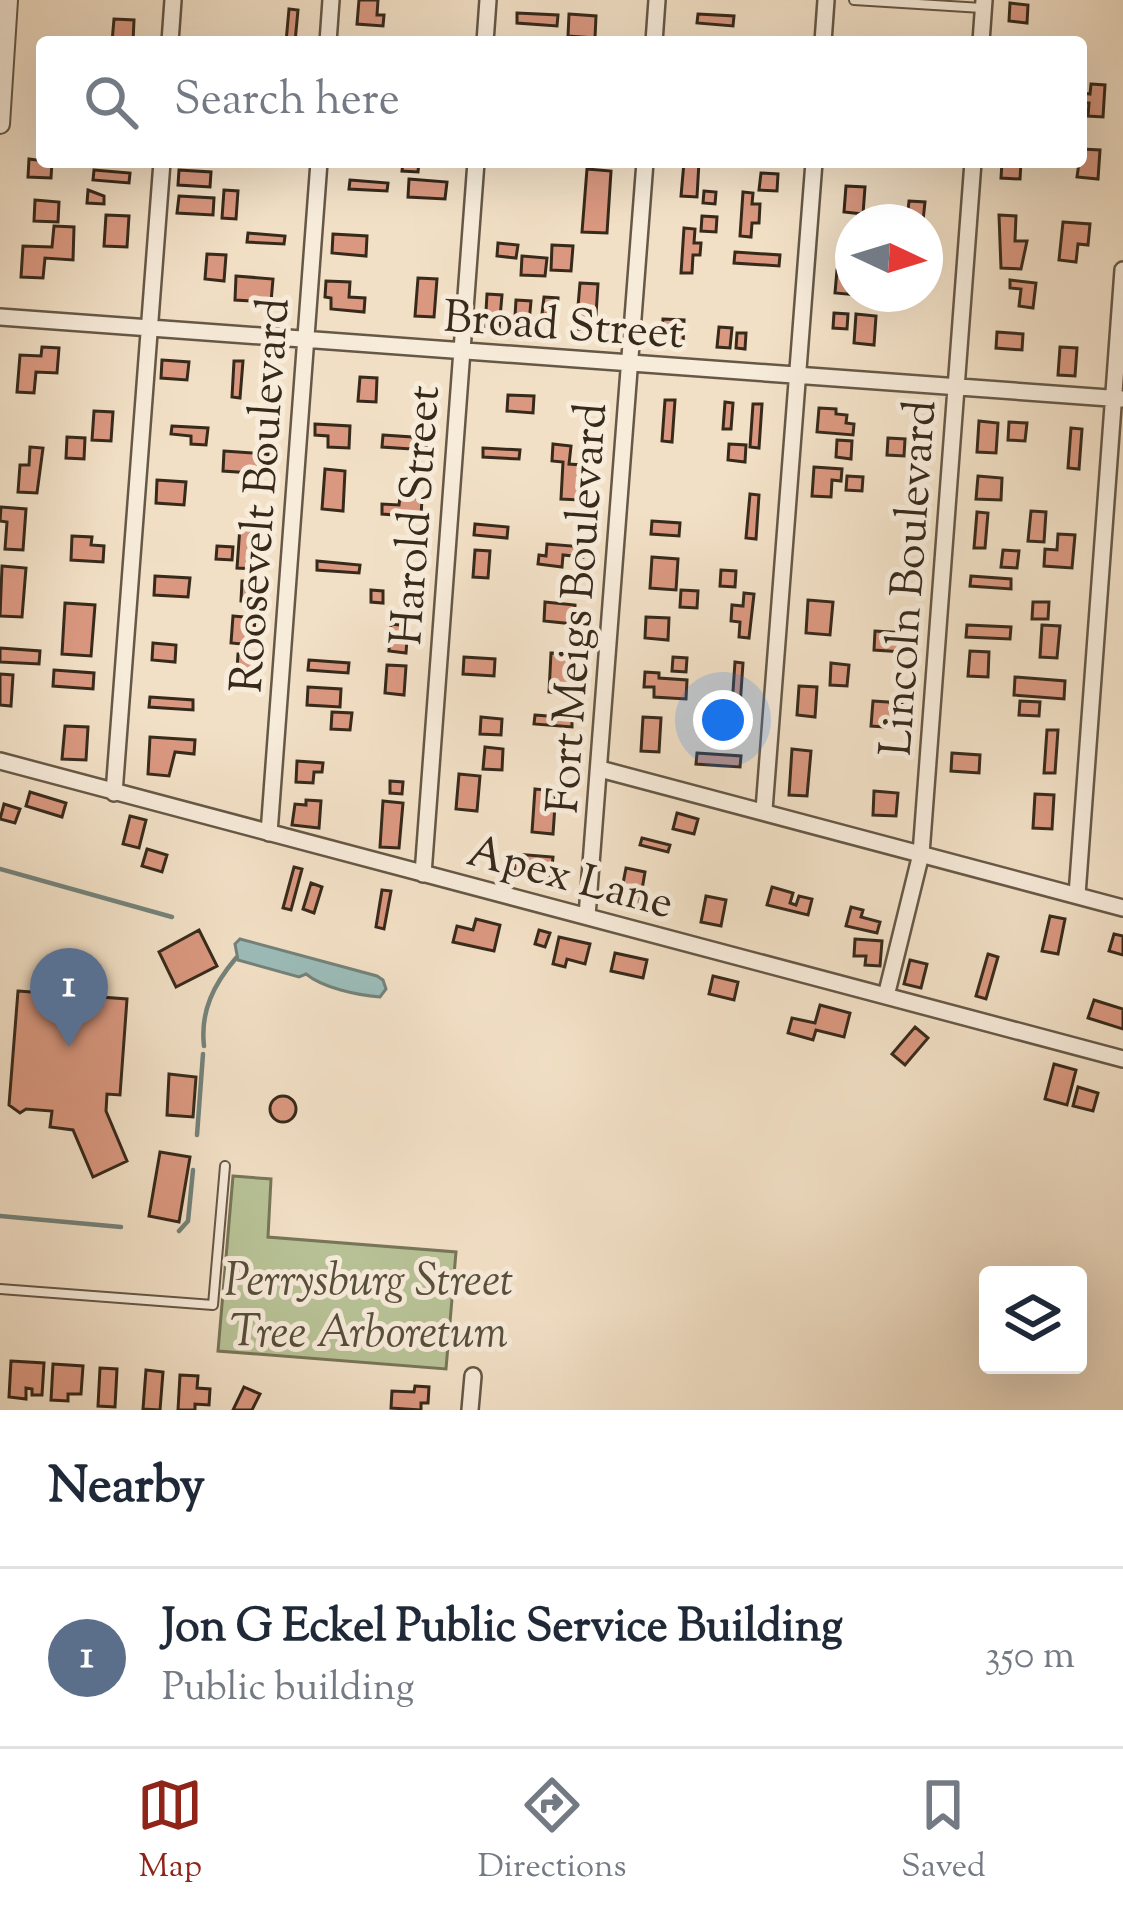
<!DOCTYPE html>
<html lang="en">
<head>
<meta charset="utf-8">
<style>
  body { margin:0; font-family:"Sorts Mill Goudy",serif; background:#f2f2f3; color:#1f2937 }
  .controls { position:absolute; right:36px; bottom:36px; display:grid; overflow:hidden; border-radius:12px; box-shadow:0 12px 48px #0002 }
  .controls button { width:108px; height:108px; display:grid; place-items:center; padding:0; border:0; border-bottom:3px solid #e0e1e3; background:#fff; color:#1f2937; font:60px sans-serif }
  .compass { position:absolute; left:835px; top:204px; width:108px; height:108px; border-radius:50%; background:#fff; box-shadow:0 12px 48px #0002; rotate:94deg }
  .you { position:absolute; left:723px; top:720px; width:42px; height:42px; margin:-30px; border:9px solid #fff; border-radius:50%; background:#1a73e8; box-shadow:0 0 0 18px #1a73e833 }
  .badge { display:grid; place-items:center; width:78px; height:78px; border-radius:50%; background:#8f2418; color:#fff; font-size:39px; font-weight:700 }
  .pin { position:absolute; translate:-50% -99px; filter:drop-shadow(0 3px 6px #0008) }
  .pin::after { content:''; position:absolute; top:63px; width:42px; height:36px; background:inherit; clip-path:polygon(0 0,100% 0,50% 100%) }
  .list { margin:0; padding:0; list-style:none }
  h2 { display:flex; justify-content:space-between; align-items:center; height:156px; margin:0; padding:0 48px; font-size:51px }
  h2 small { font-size:39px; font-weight:400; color:#747a83 }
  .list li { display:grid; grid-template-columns:78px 1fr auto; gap:36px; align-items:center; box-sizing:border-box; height:180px; padding:0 48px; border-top:3px solid #e0e1e3 }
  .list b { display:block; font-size:45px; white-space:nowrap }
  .list p { margin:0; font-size:39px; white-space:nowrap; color:#747a83 }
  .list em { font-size:39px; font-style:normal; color:#747a83 }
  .icon { flex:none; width:66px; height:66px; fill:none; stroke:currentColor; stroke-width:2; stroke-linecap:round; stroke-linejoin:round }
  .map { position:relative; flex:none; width:1123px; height:1410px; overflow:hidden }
  .search { position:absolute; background:#fff; box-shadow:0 12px 48px #0002; left:36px; right:36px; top:36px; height:132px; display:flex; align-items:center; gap:30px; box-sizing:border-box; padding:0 42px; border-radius:12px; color:#747a83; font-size:45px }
  .sheet { height:336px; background:#fff }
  nav { display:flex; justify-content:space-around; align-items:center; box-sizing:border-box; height:168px; border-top:3px solid #e0e1e3; background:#fff; font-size:33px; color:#747a83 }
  nav a { display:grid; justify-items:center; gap:6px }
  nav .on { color:#8f2418 }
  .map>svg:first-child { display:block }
</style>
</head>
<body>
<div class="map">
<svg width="1123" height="1410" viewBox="0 0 1123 1410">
  <rect width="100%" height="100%" fill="#f2e0c6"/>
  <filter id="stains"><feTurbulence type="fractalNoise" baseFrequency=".00167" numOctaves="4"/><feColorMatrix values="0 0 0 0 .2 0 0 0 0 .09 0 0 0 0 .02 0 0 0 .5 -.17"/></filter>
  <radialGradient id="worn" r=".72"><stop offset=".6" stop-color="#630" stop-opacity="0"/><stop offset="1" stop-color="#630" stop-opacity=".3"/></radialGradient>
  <path fill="#b8c397" stroke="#787659" stroke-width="3" d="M 233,1176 L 271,1179 L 268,1237 L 456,1252 L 446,1369 L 218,1351 Z"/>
  <path fill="#9cbcb9" stroke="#74827a" stroke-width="3" d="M 240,939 L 377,976 L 383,980 L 386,989 L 380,997 C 357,995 323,988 306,974 L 299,977 L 238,960 L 235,944 Z"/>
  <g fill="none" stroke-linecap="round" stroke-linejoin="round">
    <path stroke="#74827a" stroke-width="4.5" d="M 0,869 L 172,917
      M 204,1046 C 200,1011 214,984 236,958
      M 197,1135 L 203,1054
      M 0,1216 L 121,1227
      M 179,1231 L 188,1221 L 193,1170"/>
  </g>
  <path fill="#da9880" stroke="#372a1b" stroke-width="3" d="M 359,0 L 378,0 L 377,15 L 384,15 L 383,26 L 357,24 Z
    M 1010,3 L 1028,5 L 1027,23 L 1009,21 Z
    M 289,9 L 298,10 L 295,42 L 286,42 Z
    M 517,13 L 558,15 L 557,26 L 517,23 Z
    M 569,14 L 596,16 L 595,38 L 568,36 Z
    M 698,14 L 734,16 L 733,26 L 697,23 Z
    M 114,19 L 134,20 L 133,42 L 112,42 Z
    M 1091,84 L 1105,85 L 1103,117 L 1088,116 L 1089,103 L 1082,103 L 1082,93 L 1090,94 Z
    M 1081,149 L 1100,150 L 1098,179 L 1077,177 Z
    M 29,159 L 52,162 L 51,178 L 28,177 Z
    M 403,162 L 419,162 L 418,172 L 402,171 Z
    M 684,162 L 699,162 L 697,197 L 681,196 Z
    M 1002,162 L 1021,162 L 1020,179 L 1001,178 Z
    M 587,169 L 611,171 L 607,233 L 582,232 Z
    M 94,170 L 130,173 L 129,183 L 93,180 Z
    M 179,170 L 211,172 L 210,187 L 178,185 Z
    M 761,173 L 778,174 L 777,191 L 759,190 Z
    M 409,179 L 447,182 L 445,199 L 408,197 Z
    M 350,180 L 388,183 L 387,191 L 349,189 Z
    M 846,186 L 865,187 L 863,214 L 844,212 Z
    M 88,190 L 104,196 L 104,204 L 87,203 Z
    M 224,190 L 238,191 L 236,219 L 222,218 Z
    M 704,191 L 716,192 L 715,204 L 703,203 Z
    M 743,192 L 753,193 L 752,204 L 760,204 L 759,223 L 752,223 L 751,237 L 740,236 Z
    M 179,196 L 214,198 L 213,215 L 177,213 Z
    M 35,200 L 59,202 L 58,222 L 34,221 Z
    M 909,201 L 925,202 L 923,221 L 907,220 Z
    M 106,215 L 129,216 L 127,247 L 104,246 Z
    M 999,215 L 1016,216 L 1015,241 L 1027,241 L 1021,269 L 1001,268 Z
    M 702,216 L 717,217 L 716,232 L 701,231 Z
    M 1063,222 L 1090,224 L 1088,245 L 1078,244 L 1076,262 L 1059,260 Z
    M 54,226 L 74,227 L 73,260 L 45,258 L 43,278 L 21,277 L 23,246 L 52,247 Z
    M 684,228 L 695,229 L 694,243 L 701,243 L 700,255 L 693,255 L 692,273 L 681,273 Z
    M 248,233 L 285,236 L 284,244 L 247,242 Z
    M 333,234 L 367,236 L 366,256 L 332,253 Z
    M 498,243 L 518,245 L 516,258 L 497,256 Z
    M 552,245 L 573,246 L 571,271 L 551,270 Z
    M 735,252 L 780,255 L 779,266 L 734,263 Z
    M 207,254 L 226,255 L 224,281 L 205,279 Z
    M 522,256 L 547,258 L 545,276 L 521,275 Z
    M 837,270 L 853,271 L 853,294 L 869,296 L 835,293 Z
    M 236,276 L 273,279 L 271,302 L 235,300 Z
    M 418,278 L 437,279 L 434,317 L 415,316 Z
    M 1010,280 L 1036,283 L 1033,308 L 1019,306 L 1021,289 L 1010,288 Z
    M 326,281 L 350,282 L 349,297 L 365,298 L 364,312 L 331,309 L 331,298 L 325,297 Z
    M 580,283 L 598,284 L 595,330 L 576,329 Z
    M 487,294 L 502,295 L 499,329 L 485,328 Z
    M 544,297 L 558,298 L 557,315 L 542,314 Z
    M 516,300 L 531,301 L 528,334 L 514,333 Z
    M 834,313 L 848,314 L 847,329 L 833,328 Z
    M 856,314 L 876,316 L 874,345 L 854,343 Z
    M 663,319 L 684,320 L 683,345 L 661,344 Z
    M 719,327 L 732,328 L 730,348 L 717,347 Z
    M 997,332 L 1023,334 L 1022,350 L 996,348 Z
    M 737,333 L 746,333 L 745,349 L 736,348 Z
    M 42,347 L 59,348 L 57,373 L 36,372 L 34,393 L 17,392 L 20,355 L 41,356 Z
    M 1060,347 L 1077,348 L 1075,376 L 1058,375 Z
    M 162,360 L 189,362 L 187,380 L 161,378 Z
    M 234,361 L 243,361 L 240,398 L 232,397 Z
    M 360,377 L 377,378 L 376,402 L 358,401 Z
    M 508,395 L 534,396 L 533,413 L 507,411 Z
    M 665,400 L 675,400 L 672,442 L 662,441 Z
    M 725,402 L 733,403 L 731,429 L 723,429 Z
    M 753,404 L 762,404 L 759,448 L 750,447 Z
    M 819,408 L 836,409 L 836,414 L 847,415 L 846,423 L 854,424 L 853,435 L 817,432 Z
    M 94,411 L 113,412 L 111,441 L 92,440 Z
    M 979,421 L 998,423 L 996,453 L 977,452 Z
    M 1009,422 L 1027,423 L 1025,441 L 1008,440 Z
    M 315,424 L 350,426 L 349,448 L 328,447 L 328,436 L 315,435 Z
    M 172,426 L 208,428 L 206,445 L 191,444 L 191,436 L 171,434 Z
    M 1071,428 L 1082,429 L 1079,469 L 1068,468 Z
    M 383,435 L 427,438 L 426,450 L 382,447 Z
    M 67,437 L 85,438 L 84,459 L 66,458 Z
    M 888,438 L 905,439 L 904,456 L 887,455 Z
    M 837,440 L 852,441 L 851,459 L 836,457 Z
    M 553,444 L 571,446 L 569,464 L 582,465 L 580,500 L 561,499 L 563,462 L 552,461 Z
    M 729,444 L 746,445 L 745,462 L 728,460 Z
    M 30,447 L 43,448 L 37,493 L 18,492 L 20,465 L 29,465 Z
    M 483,448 L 520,450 L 519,459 L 483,457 Z
    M 224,451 L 268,454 L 267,474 L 223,471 Z
    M 814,467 L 842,469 L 841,481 L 832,480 L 831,497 L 812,496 Z
    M 325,469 L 345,471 L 343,511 L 322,509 Z
    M 847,476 L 863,477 L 862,491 L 846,490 Z
    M 978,476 L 1002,478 L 1001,500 L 976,499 Z
    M 157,480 L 186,482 L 184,505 L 156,503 Z
    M 750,494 L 759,495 L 756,539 L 746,538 Z
    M 400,497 L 422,498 L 421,517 L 382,514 L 382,504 L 399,505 Z
    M 1,507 L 26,509 L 23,550 L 5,549 L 7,522 L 0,521 Z
    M 1031,511 L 1046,512 L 1044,542 L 1028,541 Z
    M 977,512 L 988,513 L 985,548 L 974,548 Z
    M 652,521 L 680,523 L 679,536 L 651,534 Z
    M 475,524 L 508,527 L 507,538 L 474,535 Z
    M 240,527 L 258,529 L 255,569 L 237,568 Z
    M 1058,534 L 1075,535 L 1072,568 L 1044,566 L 1045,549 L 1057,550 Z
    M 72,536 L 92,537 L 91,545 L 104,546 L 103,562 L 71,560 Z
    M 547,544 L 584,547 L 583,557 L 563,555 L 562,567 L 538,564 L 539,555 L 546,556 Z
    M 217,546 L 233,547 L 232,560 L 216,559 Z
    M 475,550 L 490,551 L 488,578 L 473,577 Z
    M 1003,550 L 1019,551 L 1017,568 L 1001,567 Z
    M 652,557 L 678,559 L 676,590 L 650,588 Z
    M 317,561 L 360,565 L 359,573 L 317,570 Z
    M 2,566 L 26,568 L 22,617 L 0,616 Z
    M 721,570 L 736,571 L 735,587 L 720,586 Z
    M 155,576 L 190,578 L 188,597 L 154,595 Z
    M 971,576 L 1011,579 L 1011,589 L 970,586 Z
    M 242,581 L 258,582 L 257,603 L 241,601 Z
    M 371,590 L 383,591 L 383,603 L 371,602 Z
    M 681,590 L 698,591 L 697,608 L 680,607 Z
    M 744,593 L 754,594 L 749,638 L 739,637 L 740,622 L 731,621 L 732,605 L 743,606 Z
    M 808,600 L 833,602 L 830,635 L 806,633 Z
    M 545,602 L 575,605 L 574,624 L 544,621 Z
    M 1033,602 L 1049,602 L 1048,619 L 1032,619 Z
    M 65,603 L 95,605 L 91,656 L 62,654 Z
    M 233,616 L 255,618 L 253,645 L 231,643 Z
    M 646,617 L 669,618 L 668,640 L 645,638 Z
    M 391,624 L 408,626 L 406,653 L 389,651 Z
    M 967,625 L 1011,627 L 1010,639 L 966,637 Z
    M 1042,625 L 1060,626 L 1057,658 L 1040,657 Z
    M 875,631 L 905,633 L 903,652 L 874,650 Z
    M 153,643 L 176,645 L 175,662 L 152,660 Z
    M 0,648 L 40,651 L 39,664 L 0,662 Z
    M 970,651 L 989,652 L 988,677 L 968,676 Z
    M 551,653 L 570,654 L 567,694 L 549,692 Z
    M 238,654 L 260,655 L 259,672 L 237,670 Z
    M 464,657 L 495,659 L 494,676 L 463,674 Z
    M 673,657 L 687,658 L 686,672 L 672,671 Z
    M 309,660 L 349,663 L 348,673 L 308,670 Z
    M 735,662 L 743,663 L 740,706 L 732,706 Z
    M 831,663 L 849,665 L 847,686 L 830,685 Z
    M 387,665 L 406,666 L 404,695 L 385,693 Z
    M 54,670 L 94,673 L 93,689 L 53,686 Z
    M 645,672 L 659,673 L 659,678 L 687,680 L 686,699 L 654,697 L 654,687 L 644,687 Z
    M 0,674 L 13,675 L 11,706 L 0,705 Z
    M 1015,677 L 1065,681 L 1064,699 L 1014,695 Z
    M 799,686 L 817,687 L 815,717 L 797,715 Z
    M 308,687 L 341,689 L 340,707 L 307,705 Z
    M 150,697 L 193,700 L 193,710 L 149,707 Z
    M 873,701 L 902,703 L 900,720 L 885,719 L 884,727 L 871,726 Z
    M 1020,701 L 1040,702 L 1039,716 L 1019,715 Z
    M 703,703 L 720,704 L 719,716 L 702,715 Z
    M 332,712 L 352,713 L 350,730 L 331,729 Z
    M 535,715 L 572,718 L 572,727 L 534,724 Z
    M 481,717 L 502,719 L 501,735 L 480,734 Z
    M 643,717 L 661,718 L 659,752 L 641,751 Z
    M 65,726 L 88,727 L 86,760 L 62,759 Z
    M 1047,730 L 1058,730 L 1055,773 L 1044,773 Z
    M 150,737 L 195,740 L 194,754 L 175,752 L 169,776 L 148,774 Z
    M 485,747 L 503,749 L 502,770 L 483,769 Z
    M 792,749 L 811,751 L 807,796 L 789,795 Z
    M 697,753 L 741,756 L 740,767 L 696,764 Z
    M 952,753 L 980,755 L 979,773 L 951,771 Z
    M 297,761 L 323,763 L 322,772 L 314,772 L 313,783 L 296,782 Z
    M 459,774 L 480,776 L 477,811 L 456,809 Z
    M 390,781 L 403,782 L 402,794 L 390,793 Z
    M 535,789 L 556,791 L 553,834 L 532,832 Z
    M 874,791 L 898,793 L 896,816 L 873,815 Z
    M 30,792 L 66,803 L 62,817 L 26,806 Z
    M 1035,794 L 1054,795 L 1052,829 L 1033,828 Z
    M 306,800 L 321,801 L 319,828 L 292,825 L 295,804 L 306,805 Z
    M 383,801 L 403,803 L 399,848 L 380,847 Z
    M 4,804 L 20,809 L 15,823 L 0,819 Z
    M 677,813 L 698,819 L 694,834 L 673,829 Z
    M 130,816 L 146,820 L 139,848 L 123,844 Z
    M 642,838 L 670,845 L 668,852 L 640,845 Z
    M 147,849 L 167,855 L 162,872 L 142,866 Z
    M 515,854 L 553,857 L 551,876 L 514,873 Z
    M 294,867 L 302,869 L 291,910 L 283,908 Z
    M 626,868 L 645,872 L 639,907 L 619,904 Z
    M 311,883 L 322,887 L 314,913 L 303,909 Z
    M 772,887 L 793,893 L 790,903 L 796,905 L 799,896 L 812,899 L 808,915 L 767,905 Z
    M 382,890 L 391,891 L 384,929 L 376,927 Z
    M 706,896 L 726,900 L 721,926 L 701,922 Z
    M 851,907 L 863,910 L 861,917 L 880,922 L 877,933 L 846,926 Z
    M 1050,916 L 1065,919 L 1058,954 L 1042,951 Z
    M 476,919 L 500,925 L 494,951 L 453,942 L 457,926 L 473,930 Z
    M 199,930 L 217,966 L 176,987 L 159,952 Z
    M 539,930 L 550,933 L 545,947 L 535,944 Z
    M 1114,934 L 1123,936 L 1123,955 L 1109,951 Z
    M 559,937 L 590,944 L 585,964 L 567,959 L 565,967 L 553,964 Z
    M 855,939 L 882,941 L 880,966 L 865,965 L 866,956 L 854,956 Z
    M 615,953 L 647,960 L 643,978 L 611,971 Z
    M 988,954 L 998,957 L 986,999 L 976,996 Z
    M 910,960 L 927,964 L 921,988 L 904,984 Z
    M 713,976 L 738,982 L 734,1000 L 709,994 Z
    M 18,991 L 127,999 L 120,1095 L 107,1094 L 106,1111 L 127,1161 L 93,1177 L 73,1130 L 50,1127 L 52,1111 L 26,1109 L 20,1113 L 9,1105 Z
    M 1094,1000 L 1123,1009 L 1123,1029 L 1088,1018 Z
    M 820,1005 L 850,1013 L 844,1037 L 816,1030 L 813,1040 L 788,1033 L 792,1018 L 815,1023 Z
    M 915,1027 L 928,1038 L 905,1065 L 892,1054 Z
    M 1054,1064 L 1076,1070 L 1067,1105 L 1045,1099 Z
    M 169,1074 L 196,1077 L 193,1117 L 167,1115 Z
    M 1078,1087 L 1098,1093 L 1093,1111 L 1073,1106 Z
    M270 1109a13 13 0 1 1 26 0a13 13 0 1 1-26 0Z
    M 160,1152 L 190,1157 L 179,1222 L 149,1216 Z
    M 11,1361 L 44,1363 L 42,1395 L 32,1395 L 32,1389 L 26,1388 L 26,1399 L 9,1397 Z
    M 53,1364 L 83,1366 L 81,1394 L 68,1394 L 68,1401 L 51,1400 Z
    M 100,1368 L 117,1369 L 115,1407 L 98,1406 Z
    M 146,1370 L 163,1372 L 160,1410 L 143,1409 Z
    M 180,1375 L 198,1376 L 197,1388 L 210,1389 L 209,1405 L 195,1404 L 195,1410 L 178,1410 Z
    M 415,1386 L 429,1387 L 428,1403 L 421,1403 L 421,1410 L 391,1408 L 392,1391 L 414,1392 Z
    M 244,1387 L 260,1394 L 252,1410 L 233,1410 Z"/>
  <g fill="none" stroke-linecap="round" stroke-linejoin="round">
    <g stroke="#665846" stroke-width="12">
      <path id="service" d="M 854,0 L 982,8
        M 0,1289 L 213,1305 L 225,1166"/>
    </g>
    <g stroke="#665846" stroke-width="20">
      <path id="minor" d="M 170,42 L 173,0
        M 328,42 L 331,0
        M 485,42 L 488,0
        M 654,42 L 657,0
        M 823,42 L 826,0
        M 981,42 L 984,0
        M 0,317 L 1123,399
        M 0,761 L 1123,1059
        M 600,769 L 1123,908
        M 114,793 L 162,162
        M 764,810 L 814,162
        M 269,833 L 319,162
        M 423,874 L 476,162
        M 1077,895 L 1123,270
        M 587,916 L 645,162
        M 886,996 L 921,854 L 973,162
        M 470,1410 L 473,1376"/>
    </g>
    <g stroke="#665846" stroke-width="22">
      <path id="tertiary" d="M 0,124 L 8,0"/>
    </g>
    <use href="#service" stroke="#f7ebda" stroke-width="8"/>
    <use href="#minor" stroke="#f7ebda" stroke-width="15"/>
    <use href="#tertiary" stroke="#f7ebda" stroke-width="18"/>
  </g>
  <g text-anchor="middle" stroke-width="10" stroke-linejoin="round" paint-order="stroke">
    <g font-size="45" fill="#372a1b" stroke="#f7ebda">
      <text transform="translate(564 323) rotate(4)" y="16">Broad Street</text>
      <text transform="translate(258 495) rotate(-86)" y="16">Roosevelt Boulevard</text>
      <text transform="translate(413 515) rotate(-86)" y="16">Harold Street</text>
      <text transform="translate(906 578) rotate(-86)" y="16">Lincoln Boulevard</text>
      <text transform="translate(575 608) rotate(-86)" y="16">Fort Meigs Boulevard</text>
      <text transform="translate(571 875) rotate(15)" y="16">Apex Lane</text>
    </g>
    <g font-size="45" font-style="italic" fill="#57503a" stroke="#f7ebda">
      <text x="369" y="1294">Perrysburg Street<tspan x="369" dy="52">Tree Arboretum</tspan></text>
    </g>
  </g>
  <rect width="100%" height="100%" filter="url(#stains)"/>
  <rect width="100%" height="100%" fill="url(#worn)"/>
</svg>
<div class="controls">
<button><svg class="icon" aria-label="layers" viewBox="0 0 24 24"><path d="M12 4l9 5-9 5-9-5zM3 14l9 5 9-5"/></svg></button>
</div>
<svg class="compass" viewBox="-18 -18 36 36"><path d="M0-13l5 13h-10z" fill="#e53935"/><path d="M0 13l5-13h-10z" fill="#747a83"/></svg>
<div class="you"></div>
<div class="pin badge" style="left:69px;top:1047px;background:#5c6f8a">1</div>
<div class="search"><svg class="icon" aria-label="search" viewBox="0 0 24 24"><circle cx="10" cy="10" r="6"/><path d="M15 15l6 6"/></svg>Search here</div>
</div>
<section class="sheet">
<h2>Nearby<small></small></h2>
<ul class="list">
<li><span class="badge" style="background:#5c6f8a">1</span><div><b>Jon G Eckel Public Service Building</b><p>Public building</p></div><em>350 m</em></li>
</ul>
</section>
<nav>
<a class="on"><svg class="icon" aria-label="map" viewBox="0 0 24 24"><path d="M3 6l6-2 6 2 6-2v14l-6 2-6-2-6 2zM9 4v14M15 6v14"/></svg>Map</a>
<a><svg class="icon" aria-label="directions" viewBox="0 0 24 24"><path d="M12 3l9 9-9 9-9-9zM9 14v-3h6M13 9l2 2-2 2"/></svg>Directions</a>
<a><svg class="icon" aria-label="saved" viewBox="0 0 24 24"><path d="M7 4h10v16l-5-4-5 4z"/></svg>Saved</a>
</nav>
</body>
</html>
